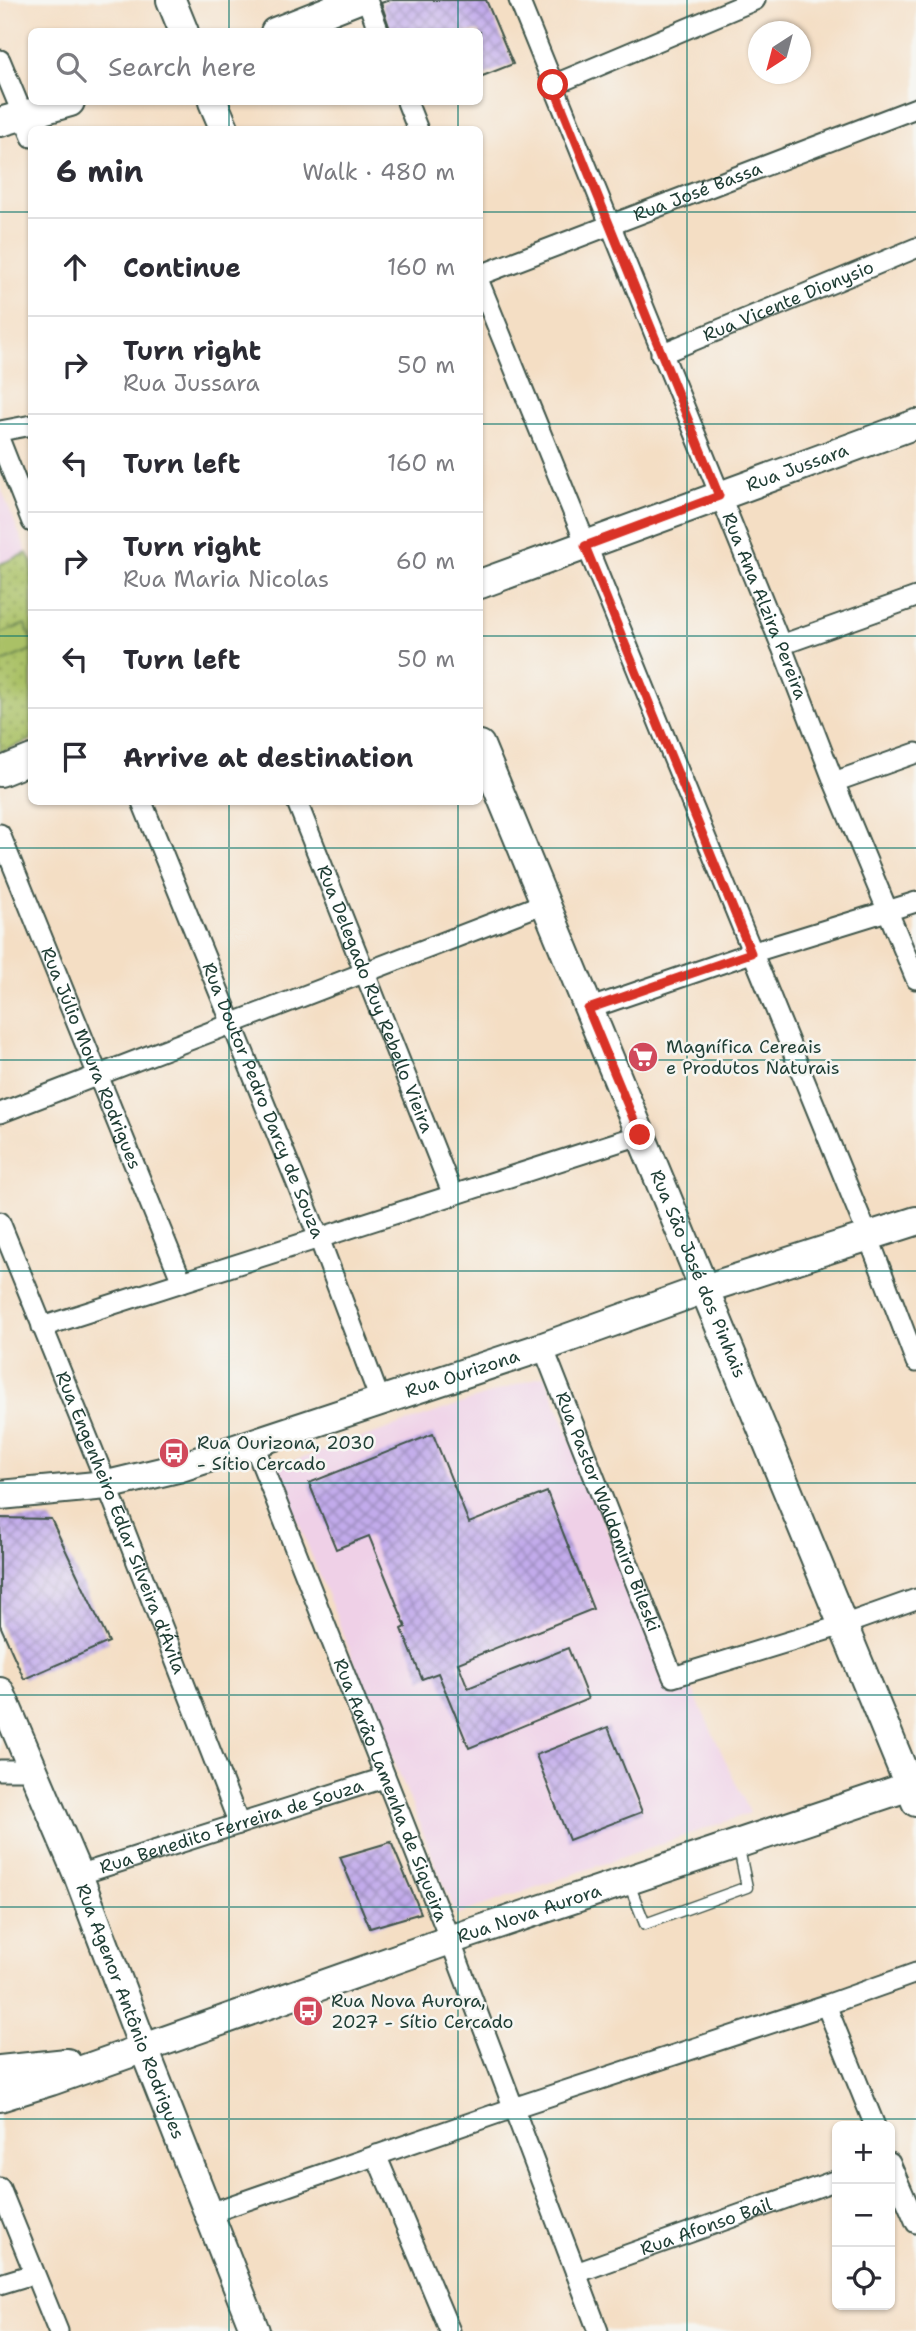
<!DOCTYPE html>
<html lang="en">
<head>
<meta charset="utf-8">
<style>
  body { margin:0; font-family:"Shantell Sans",sans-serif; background:#f7f7f7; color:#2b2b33 }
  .controls { position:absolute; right:21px; bottom:21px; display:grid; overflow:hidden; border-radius:10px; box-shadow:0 2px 5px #0004 }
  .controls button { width:63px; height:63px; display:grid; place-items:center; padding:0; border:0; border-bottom:2px solid #e1e1e2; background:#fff; color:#2b2b33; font:35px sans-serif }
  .compass { position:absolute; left:748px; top:21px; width:63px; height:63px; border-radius:50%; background:#fff; box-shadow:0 2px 5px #0004; rotate:216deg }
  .stop { position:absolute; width:21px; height:21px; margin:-16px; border:5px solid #d93025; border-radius:50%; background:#fff }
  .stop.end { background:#d93025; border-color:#fff; box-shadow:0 2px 7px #0008 }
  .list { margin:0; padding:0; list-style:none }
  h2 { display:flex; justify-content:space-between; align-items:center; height:91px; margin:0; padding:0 28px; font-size:30px }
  h2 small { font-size:23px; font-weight:400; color:#7c7c81 }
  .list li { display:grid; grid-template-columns:46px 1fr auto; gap:21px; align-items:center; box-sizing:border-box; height:98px; padding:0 28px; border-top:2px solid #e1e1e2 }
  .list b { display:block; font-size:26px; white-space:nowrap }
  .list p { margin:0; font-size:23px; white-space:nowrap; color:#7c7c81 }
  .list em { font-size:23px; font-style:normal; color:#7c7c81 }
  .icon { flex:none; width:38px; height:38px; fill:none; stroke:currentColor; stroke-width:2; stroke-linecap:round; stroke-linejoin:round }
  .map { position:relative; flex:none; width:916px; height:2331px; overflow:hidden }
  .search { position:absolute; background:#fff; box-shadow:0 2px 5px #0004; left:28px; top:28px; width:455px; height:77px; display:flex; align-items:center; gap:18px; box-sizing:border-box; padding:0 24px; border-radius:10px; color:#7c7c81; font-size:26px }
  .panel { position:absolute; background:#fff; box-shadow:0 2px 5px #0004; left:28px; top:126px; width:455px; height:679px; border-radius:10px }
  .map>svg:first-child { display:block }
</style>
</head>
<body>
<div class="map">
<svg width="916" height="2331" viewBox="0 0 916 2331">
  <defs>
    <pattern id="park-dots" width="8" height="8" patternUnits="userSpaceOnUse" patternTransform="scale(1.75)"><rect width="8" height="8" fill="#aac166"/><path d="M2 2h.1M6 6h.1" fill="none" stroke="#8a9e55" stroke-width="1.8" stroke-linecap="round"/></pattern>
    <pattern id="building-cross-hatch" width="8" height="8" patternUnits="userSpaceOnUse" patternTransform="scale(1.75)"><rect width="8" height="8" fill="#c2abeb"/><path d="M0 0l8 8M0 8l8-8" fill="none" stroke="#9d8cbf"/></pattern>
  </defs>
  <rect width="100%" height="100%" fill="#f6f6f2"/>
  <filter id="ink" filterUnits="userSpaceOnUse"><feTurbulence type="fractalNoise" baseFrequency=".0143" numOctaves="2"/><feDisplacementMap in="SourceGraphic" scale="14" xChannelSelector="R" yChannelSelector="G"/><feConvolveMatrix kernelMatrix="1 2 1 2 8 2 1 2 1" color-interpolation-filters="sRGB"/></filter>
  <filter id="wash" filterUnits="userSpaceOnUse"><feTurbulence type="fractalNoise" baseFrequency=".00686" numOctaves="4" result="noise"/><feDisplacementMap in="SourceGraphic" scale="28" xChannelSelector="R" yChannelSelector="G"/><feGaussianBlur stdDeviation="1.57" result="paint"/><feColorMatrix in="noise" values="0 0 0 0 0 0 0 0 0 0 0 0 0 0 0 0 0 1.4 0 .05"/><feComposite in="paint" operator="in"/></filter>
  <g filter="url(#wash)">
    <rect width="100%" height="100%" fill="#f4dec4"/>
    <path fill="#efd0e7" d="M 0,486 L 27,553 L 0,564 Z
      M 545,1375 L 673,1695 L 692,1689 L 750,1813 L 456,1915 L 276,1467 Z"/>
    <path fill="url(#park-dots)" stroke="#647f4d" stroke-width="2" d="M 27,553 L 32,563 L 31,740 L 0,752 L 0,564 Z"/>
    <path fill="#aac166" stroke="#647f4d" stroke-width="2" d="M 25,624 L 31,640 L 31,650 L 0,663 L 0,634 Z"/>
    <g id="blocks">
      <path fill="url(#building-cross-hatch)" d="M 390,0 L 486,0 L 513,64 L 480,77 L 480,32 L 391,32 L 381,3 Z
        M 433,1434 L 469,1523 L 547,1492 L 593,1609 L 458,1663 L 468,1688 L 568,1648 L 588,1699 L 469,1748 L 438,1673 L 422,1679 L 402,1629 L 406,1627 L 369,1536 L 336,1549 L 309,1483 Z
        M 0,1518 L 51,1519 L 109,1642 L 24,1679 L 0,1625 Z
        M 608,1727 L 642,1812 L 569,1840 L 536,1755 Z
        M 391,1842 L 421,1913 L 370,1928 L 340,1857 Z"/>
    </g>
  </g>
  <g filter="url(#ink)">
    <use href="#blocks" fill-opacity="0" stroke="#3f554a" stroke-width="2"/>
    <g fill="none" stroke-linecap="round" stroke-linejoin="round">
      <g stroke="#3f554a" stroke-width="13">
        <path id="lane" d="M 629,1884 L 645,1924 L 747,1887 L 738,1844"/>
      </g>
      <g stroke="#3f554a" stroke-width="23">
        <g id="street">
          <path d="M 367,0 L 379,32"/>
          <path id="s1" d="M 519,0 L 781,645 L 834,782 L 916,979"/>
          <path d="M 0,60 L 32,137"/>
          <path d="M 553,85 L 755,0"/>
          <path d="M 407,102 L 418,130"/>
          <path id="s2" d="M 480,275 L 916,108"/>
          <path d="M 480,284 L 868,1236 L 916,1362"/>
          <path id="s3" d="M 661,354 L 916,248"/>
          <path d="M 0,431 L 32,425"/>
          <path d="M 0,441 L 32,522"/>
          <path d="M 781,645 L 916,597"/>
          <path d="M 834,782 L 916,753"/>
          <path id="s4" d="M 142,802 L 319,1238 L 380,1400"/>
          <path id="s5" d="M 297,802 L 453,1195"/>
          <path id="s6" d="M 0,834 L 182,1282"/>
          <path d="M 588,1009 L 751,953 L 916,902"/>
          <path d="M 0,1113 L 545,903"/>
          <path id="s7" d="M 0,1222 L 107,1485 L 239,1824"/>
          <path d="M 42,1327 L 640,1135"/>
          <path id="s8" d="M 543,1347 L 673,1677 L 843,1625 L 916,1599"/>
          <path id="s9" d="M 254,1445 L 450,1940 L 598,2331"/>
          <path d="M 0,1770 L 33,1770"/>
          <path id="s10" d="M 78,1875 L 384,1778"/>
          <path d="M 826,2005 L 875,2126"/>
          <path d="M 376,2155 L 450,2331"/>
          <path d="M 890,2163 L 916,2223"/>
          <path d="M 0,2188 L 58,2331"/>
          <path d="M 210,2213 L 513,2108 L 826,2005 L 916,1973"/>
          <path id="s11" d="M 576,2273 L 837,2180"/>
          <path d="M 0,2284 L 33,2274"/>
        </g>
      </g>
      <g stroke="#3f554a" stroke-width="32">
        <g id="secondary">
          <path d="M 171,0 L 184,32"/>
          <path d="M 275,32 L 356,0"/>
          <path d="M 213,102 L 225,130"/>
          <path d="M 0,122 L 70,102"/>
          <path id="s12" d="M 480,584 L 916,424"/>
          <path id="s13" d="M 480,745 L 916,1802"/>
          <path d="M 0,772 L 32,759"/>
          <path id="s14" d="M 0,1495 L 107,1485 L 178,1468 L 543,1347 L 704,1289 L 916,1221"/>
          <path id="s15" d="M 0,1692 L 78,1875 L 144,2049 L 255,2331"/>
          <path d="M 0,2070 L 67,2063"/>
          <path id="s16" d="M 0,2097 L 51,2081 L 450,1940 L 916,1784"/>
        </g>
      </g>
      <use href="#lane" stroke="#fff" stroke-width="10"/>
      <use href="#street" stroke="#fff" stroke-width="19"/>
      <use href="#secondary" stroke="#fff" stroke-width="28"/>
    </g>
  </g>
  <g fill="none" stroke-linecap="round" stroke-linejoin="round" filter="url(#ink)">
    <path stroke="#d93025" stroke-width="9" d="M 553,85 L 719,496 L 585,546 L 751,953 L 588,1009 L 640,1135"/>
  </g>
  <path fill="none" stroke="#0f766e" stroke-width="2" stroke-opacity="0.55" d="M 229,0 L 229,32M 458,0 L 458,32M 687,0 L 687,2331M 229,102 L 229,130M 458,102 L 458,130M 0,212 L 32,212M 480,212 L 916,212M 0,424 L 32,424M 480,424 L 916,424M 0,636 L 32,636M 480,636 L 916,636M 229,802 L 229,2331M 458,802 L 458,2331M 0,848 L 916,848M 0,1060 L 916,1060M 0,1271 L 916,1271M 0,1483 L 916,1483M 0,1695 L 916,1695M 0,1907 L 916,1907M 0,2119 L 916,2119"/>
  <defs>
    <g id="supermarket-disc" transform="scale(1.575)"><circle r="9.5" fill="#d1495b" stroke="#f6f6f2"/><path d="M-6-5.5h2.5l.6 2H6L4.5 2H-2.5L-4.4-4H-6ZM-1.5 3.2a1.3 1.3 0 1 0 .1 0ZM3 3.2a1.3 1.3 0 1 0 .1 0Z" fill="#fff"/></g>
    <g id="bus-disc" transform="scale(1.575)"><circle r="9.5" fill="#d1495b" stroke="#f6f6f2"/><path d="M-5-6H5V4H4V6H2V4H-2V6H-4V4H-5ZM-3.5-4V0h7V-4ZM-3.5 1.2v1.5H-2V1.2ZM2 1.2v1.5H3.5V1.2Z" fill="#fff"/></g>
  </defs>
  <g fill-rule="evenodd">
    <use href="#supermarket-disc" x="643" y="1057"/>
    <use href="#bus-disc" x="174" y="1453"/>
    <use href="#bus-disc" x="308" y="2011"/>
  </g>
  <g text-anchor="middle" stroke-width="5" stroke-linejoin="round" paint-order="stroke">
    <g font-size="18" fill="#1f3d34" stroke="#f6f6f2">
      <text dy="6" stroke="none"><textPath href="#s2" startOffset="233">Rua José Bassa</textPath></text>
      <text dy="6" stroke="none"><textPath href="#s3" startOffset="138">Rua Vicente Dionysio</textPath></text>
      <text dy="6" stroke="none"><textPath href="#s12" startOffset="338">Rua Jussara</textPath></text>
      <text dy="6" stroke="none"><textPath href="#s1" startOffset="654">Rua Ana Alzira Pereira</textPath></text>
      <text dy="6" stroke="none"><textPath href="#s5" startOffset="212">Rua Delegado Ruy Rebello Vieira</textPath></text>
      <text dy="6" stroke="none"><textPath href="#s6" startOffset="242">Rua Júlio Moura Rodrigues</textPath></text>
      <text dy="6" stroke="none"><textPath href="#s4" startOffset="322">Rua Doutor Pedro Darcy de Souza</textPath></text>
      <text dy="6" stroke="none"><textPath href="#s13" startOffset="572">Rua São José dos Pinhais</textPath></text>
      <text dy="6" stroke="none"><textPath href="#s14" startOffset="480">Rua Ourizona</textPath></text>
      <text dy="6" stroke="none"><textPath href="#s8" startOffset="177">Rua Pastor Waldomiro Bileski</textPath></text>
      <text dy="6" stroke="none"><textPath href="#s7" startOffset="324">Rua Engenheiro Edlar Silveira d'Ávila</textPath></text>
      <text dy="6" stroke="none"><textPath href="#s9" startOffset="371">Rua Aarão Lamenha de Siqueira</textPath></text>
      <text dy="6" stroke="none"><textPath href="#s10" startOffset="161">Rua Benedito Ferreira de Souza</textPath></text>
      <text dy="6" stroke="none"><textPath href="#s16" startOffset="560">Rua Nova Aurora</textPath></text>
      <text dy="6" stroke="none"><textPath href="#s15" startOffset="345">Rua Agenor Antônio Rodrigues</textPath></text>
      <text dy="6" stroke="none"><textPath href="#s11" startOffset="138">Rua Afonso Bail</textPath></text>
    </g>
    <g font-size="18" fill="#1f3d34" stroke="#f6f6f2" text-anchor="start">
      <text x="666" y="1053">Magnífica Cereais<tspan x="666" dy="21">e Produtos Naturais</tspan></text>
      <text x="197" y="1449">Rua Ourizona, 2030<tspan x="197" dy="21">- Sítio Cercado</tspan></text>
      <text x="331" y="2007">Rua Nova Aurora,<tspan x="331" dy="21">2027 - Sítio Cercado</tspan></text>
    </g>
  </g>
</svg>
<div class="controls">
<button>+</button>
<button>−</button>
<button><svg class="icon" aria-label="locate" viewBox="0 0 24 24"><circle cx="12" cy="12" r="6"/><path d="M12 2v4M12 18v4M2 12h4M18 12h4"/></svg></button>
</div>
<svg class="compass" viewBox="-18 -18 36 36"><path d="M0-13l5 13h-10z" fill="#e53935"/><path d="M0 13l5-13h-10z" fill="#7c7c81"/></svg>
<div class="stop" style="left:553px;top:85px"></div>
<div class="stop end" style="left:640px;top:1135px"></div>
<div class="search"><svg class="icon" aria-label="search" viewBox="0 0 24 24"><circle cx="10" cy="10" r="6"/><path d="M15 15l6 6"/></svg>Search here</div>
<section class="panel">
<h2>6 min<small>Walk · 480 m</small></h2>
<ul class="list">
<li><svg class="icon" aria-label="ahead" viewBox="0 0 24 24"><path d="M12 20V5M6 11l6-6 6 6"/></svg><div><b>Continue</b></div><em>160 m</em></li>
<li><svg class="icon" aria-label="right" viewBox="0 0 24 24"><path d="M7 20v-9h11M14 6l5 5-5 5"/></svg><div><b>Turn right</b><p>Rua Jussara</p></div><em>50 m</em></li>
<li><svg class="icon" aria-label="left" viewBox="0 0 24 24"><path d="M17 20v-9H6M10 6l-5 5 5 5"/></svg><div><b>Turn left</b></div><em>160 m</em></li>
<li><svg class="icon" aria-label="right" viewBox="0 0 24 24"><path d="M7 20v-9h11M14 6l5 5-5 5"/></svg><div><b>Turn right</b><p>Rua Maria Nicolas</p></div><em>60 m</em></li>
<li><svg class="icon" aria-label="left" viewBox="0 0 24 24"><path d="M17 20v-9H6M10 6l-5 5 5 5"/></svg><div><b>Turn left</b></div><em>50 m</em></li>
<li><svg class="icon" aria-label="arrive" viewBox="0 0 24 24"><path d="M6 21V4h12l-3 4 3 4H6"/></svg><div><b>Arrive at destination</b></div></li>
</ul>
</section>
</div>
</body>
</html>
